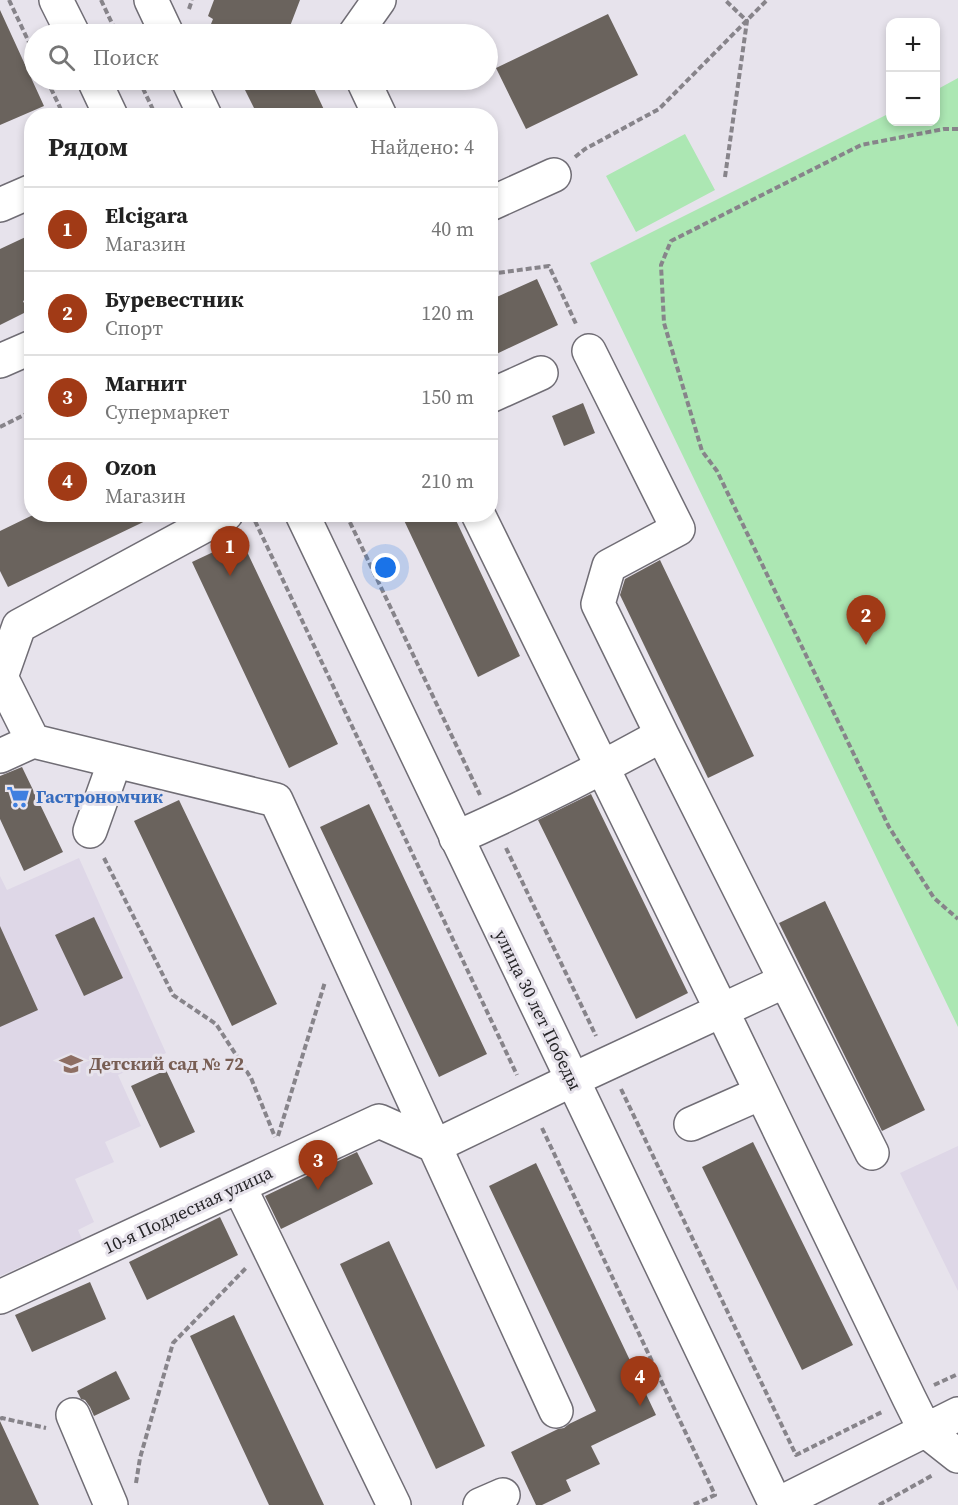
<!DOCTYPE html>
<html lang="ru">
<head>
<meta charset="utf-8">
<style>
  body { margin:0; font-family:"Source Serif 4",serif; background:#f6f6f6; color:#222 }
  .controls { position:absolute; right:18px; top:18px; display:grid; overflow:hidden; border-radius:12px; box-shadow:0 3px 9px #0003 }
  .controls button { width:54px; height:54px; display:grid; place-items:center; padding:0; border:0; border-bottom:2px solid #e0e0e0; background:#fff; color:#222; font:30px sans-serif }
  .you { position:absolute; left:386px; top:568px; width:21px; height:21px; margin:-15px; border:4px solid #fff; border-radius:50%; background:#1a73e8; box-shadow:0 0 0 9px #1a73e833 }
  .badge { display:grid; place-items:center; width:39px; height:39px; border-radius:50%; background:#a13a16; color:#fff; font-size:20px; font-weight:700 }
  .pin { position:absolute; translate:-50% -50px; filter:drop-shadow(0 2px 3px #0008) }
  .pin::after { content:''; position:absolute; top:32px; width:21px; height:18px; background:inherit; clip-path:polygon(0 0,100% 0,50% 100%) }
  .list { margin:0; padding:0; list-style:none }
  h2 { display:flex; justify-content:space-between; align-items:center; height:78px; margin:0; padding:0 24px; font-size:26px }
  h2 small { font-size:20px; font-weight:400; color:#767676 }
  .list li { display:grid; grid-template-columns:39px 1fr auto; gap:18px; align-items:center; box-sizing:border-box; height:84px; padding:0 24px; border-top:2px solid #e0e0e0 }
  .list b { display:block; font-size:22px; white-space:nowrap }
  .list p { margin:0; font-size:20px; white-space:nowrap; color:#767676 }
  .list em { font-size:20px; font-style:normal; color:#767676 }
  .icon { flex:none; width:33px; height:33px; fill:none; stroke:currentColor; stroke-width:2; stroke-linecap:round; stroke-linejoin:round }
  .map { position:relative; flex:none; width:958px; height:1505px; overflow:hidden }
  .search { position:absolute; background:#fff; box-shadow:0 3px 9px #0003; left:24px; top:24px; width:474px; height:66px; display:flex; align-items:center; gap:15px; box-sizing:border-box; padding:0 21px; border-radius:33px; color:#767676; font-size:22px }
  .panel { position:absolute; background:#fff; box-shadow:0 3px 9px #0003; left:24px; top:108px; width:474px; height:414px; border-radius:24px }
  .map>svg:first-child { display:block }
</style>
</head>
<body>
<div class="map">
<svg width="958" height="1505" viewBox="0 0 958 1505">
  <rect width="100%" height="100%" fill="#e7e3ec"/>
  <path fill="#ded7e7" d="M 79,858 L 166,1053 L 118,1075 L 141,1126 L 105,1142 L 114,1162 L 75,1179 L 94,1222 L 78,1230 L 82,1239 L 0,1276 L 0,876 L 7,890 Z
    M 958,1146 L 958,1291 L 900,1173 Z"/>
  <path fill="#ace7b3" d="M 958,78 L 958,1027 L 590,263 L 890,113 L 890,122 L 936,122 L 936,90 Z
    M 685,134 L 715,190 L 636,232 L 606,176 Z"/>
  <path fill="#6a635d" d="M 214,0 L 300,0 L 287,34 L 207,34 L 213,19 L 208,16 Z
    M 0,10 L 44,106 L 0,125 Z
    M 608,14 L 638,75 L 526,129 L 496,68 Z
    M 240,80 L 310,80 L 327,116 L 258,116 Z
    M 32,234 L 32,296 L 23,301 L 28,311 L 0,325 L 0,249 Z
    M 537,279 L 558,325 L 490,357 L 490,300 Z
    M 583,403 L 595,433 L 564,446 L 552,416 Z
    M 35,514 L 160,514 L 8,587 L 0,571 L 0,531 Z
    M 401,514 L 453,514 L 520,656 L 478,677 Z
    M 241,539 L 338,744 L 289,768 L 192,562 Z
    M 660,560 L 754,756 L 708,778 L 620,595 L 625,579 Z
    M 22,767 L 63,852 L 24,871 L 0,819 L 0,776 Z
    M 591,794 L 688,993 L 636,1019 L 538,820 Z
    M 179,800 L 277,1004 L 232,1026 L 134,821 Z
    M 369,804 L 487,1054 L 439,1077 L 320,827 Z
    M 825,901 L 925,1110 L 882,1131 L 779,923 Z
    M 94,917 L 123,978 L 84,996 L 55,935 Z
    M 0,926 L 38,1010 L 0,1027 Z
    M 166,1070 L 195,1132 L 160,1148 L 131,1086 Z
    M 753,1142 L 853,1345 L 802,1370 L 702,1167 Z
    M 357,1152 L 373,1184 L 281,1229 L 265,1196 Z
    M 536,1163 L 656,1415 L 591,1446 L 600,1464 L 566,1480 L 571,1491 L 542,1505 L 536,1505 L 511,1452 L 558,1429 L 564,1428 L 569,1424 L 596,1411 L 489,1186 Z
    M 220,1217 L 238,1255 L 147,1300 L 129,1262 Z
    M 389,1241 L 485,1446 L 436,1469 L 340,1264 Z
    M 90,1282 L 106,1319 L 32,1352 L 15,1315 Z
    M 234,1315 L 324,1505 L 269,1505 L 190,1336 Z
    M 116,1371 L 130,1399 L 94,1416 L 90,1407 L 85,1400 L 81,1399 L 77,1391 Z
    M 0,1421 L 39,1505 L 0,1505 Z"/>
  <g fill="none" stroke-linecap="round" stroke-linejoin="round">
    <g stroke="#706d75" stroke-width="36">
      <path id="minor" d="M 151,0 L 167,34
        M 355,34 L 379,0
        M 188,80 L 205,116
        M 363,80 L 380,116
        M 490,204 L 554,175
        M 0,205 L 32,191
        M 589,351 L 678,529 L 609,566 L 598,604 L 662,735 L 872,1153
        M 0,361 L 32,347
        M 490,396 L 541,373
        M 478,514 L 722,1011 L 909,1398 L 925,1430 L 958,1456
        M 0,675 L 33,741 L 276,800 L 556,1411
        M 1,677 L 19,626 L 226,514
        M 0,756 L 33,741
        M 90,831 L 115,761
        M 456,838 C 526,807 595,772 662,735
        M 691,1124 L 761,1093
        M 239,1186 L 394,1505
        M 0,1297 L 379,1121 L 435,1146 L 572,1080 L 785,981
        M 73,1415 L 111,1505
        M 480,1505 L 503,1495
        M 776,1505 L 958,1414"/>
    </g>
    <g stroke="#706d75" stroke-width="36">
      <path id="major" d="M 56,0 L 73,34
        M 94,80 L 111,116
        M 302,514 L 776,1505"/>
    </g>
    <path stroke="#87848a" stroke-width="4" stroke-dasharray="6 3" stroke-linecap="butt" d="M 9,0 L 34,53
      M 101,0 L 117,34
      M 189,9 L 192,0
      M 47,80 L 64,116
      M 139,80 L 156,116
      M 958,129 L 944,129 L 861,145 L 671,241 L 661,265 L 664,323 L 702,451 L 717,471 L 889,827 L 934,898 L 958,919
      M 575,157 L 585,149 L 659,109 L 767,0
      M 725,177 L 747,21 L 725,0
      M 490,274 L 549,266 L 577,326
      M 0,427 L 32,411
      M 346,514 L 480,795
      M 255,521 L 517,1075
      M 506,848 L 596,1036
      M 104,858 L 173,995 L 216,1024 L 251,1078 L 275,1137
      M 621,1089 L 796,1455 L 882,1412
      M 542,1128 L 715,1495 L 693,1505
      M 278,1136 L 325,982
      M 934,1385 L 958,1374
      M 0,1419 L 2,1418 L 46,1428
      M 136,1483 L 140,1458 L 173,1343 L 246,1268
      M 879,1505 L 933,1475"/>
    <use href="#minor" stroke="#fff" stroke-width="33"/>
    <use href="#major" stroke="#fff" stroke-width="33"/>
  </g>
  <defs>
    <g id="supermarket-bare" transform="scale(1.8)"><path d="M-6-5.5h2.5l.6 2H6L4.5 2H-2.5L-4.4-4H-6ZM-1.5 3.2a1.3 1.3 0 1 0 .1 0ZM3 3.2a1.3 1.3 0 1 0 .1 0Z" fill="#3f7fe0" stroke="#e7e3ec" stroke-width="2.5" paint-order="stroke"/></g>
    <g id="school-bare" transform="scale(1.8)"><path d="M0-5L7-2L0 1L-7-2ZM-4 1L0 2.5L4 1V4Q0 6-4 4Z" fill="#8d6e63" stroke="#e7e3ec" stroke-width="2.5" paint-order="stroke"/></g>
  </defs>
  <g fill-rule="evenodd">
    <use href="#supermarket-bare" x="18" y="797"/>
    <use href="#school-bare" x="71" y="1064"/>
  </g>
  <g text-anchor="middle" stroke-width="6" stroke-linejoin="round" paint-order="stroke">
    <g font-size="18" font-weight="bold" fill="#366cbe" stroke="#e7e3ec" text-anchor="start">
      <text x="36" y="803">Гастрономчик</text>
    </g>
    <g font-size="18" fill="#262528" stroke="#e7e3ec">
      <text transform="translate(538 1010) rotate(64)" y="6">улица 30 лет Победы</text>
      <text transform="translate(188 1210) rotate(-25)" y="6">10-я Подлесная улица</text>
    </g>
    <g font-size="18" font-weight="bold" fill="#785e54" stroke="#e7e3ec" text-anchor="start">
      <text x="89" y="1070">Детский сад № 72</text>
    </g>
  </g>
</svg>
<div class="controls">
<button>+</button>
<button>−</button>
</div>
<div class="you"></div>
<div class="pin badge" style="left:230px;top:576px">1</div>
<div class="pin badge" style="left:866px;top:645px">2</div>
<div class="pin badge" style="left:318px;top:1190px">3</div>
<div class="pin badge" style="left:640px;top:1406px">4</div>
<div class="search"><svg class="icon" aria-label="search" viewBox="0 0 24 24"><circle cx="10" cy="10" r="6"/><path d="M15 15l6 6"/></svg>Поиск</div>
<section class="panel">
<h2>Рядом<small>Найдено: 4</small></h2>
<ul class="list">
<li><span class="badge">1</span><div><b>Elcigara</b><p>Магазин</p></div><em>40 m</em></li>
<li><span class="badge">2</span><div><b>Буревестник</b><p>Спорт</p></div><em>120 m</em></li>
<li><span class="badge">3</span><div><b>Магнит</b><p>Супермаркет</p></div><em>150 m</em></li>
<li><span class="badge">4</span><div><b>Ozon</b><p>Магазин</p></div><em>210 m</em></li>
</ul>
</section>
</div>
</body>
</html>
